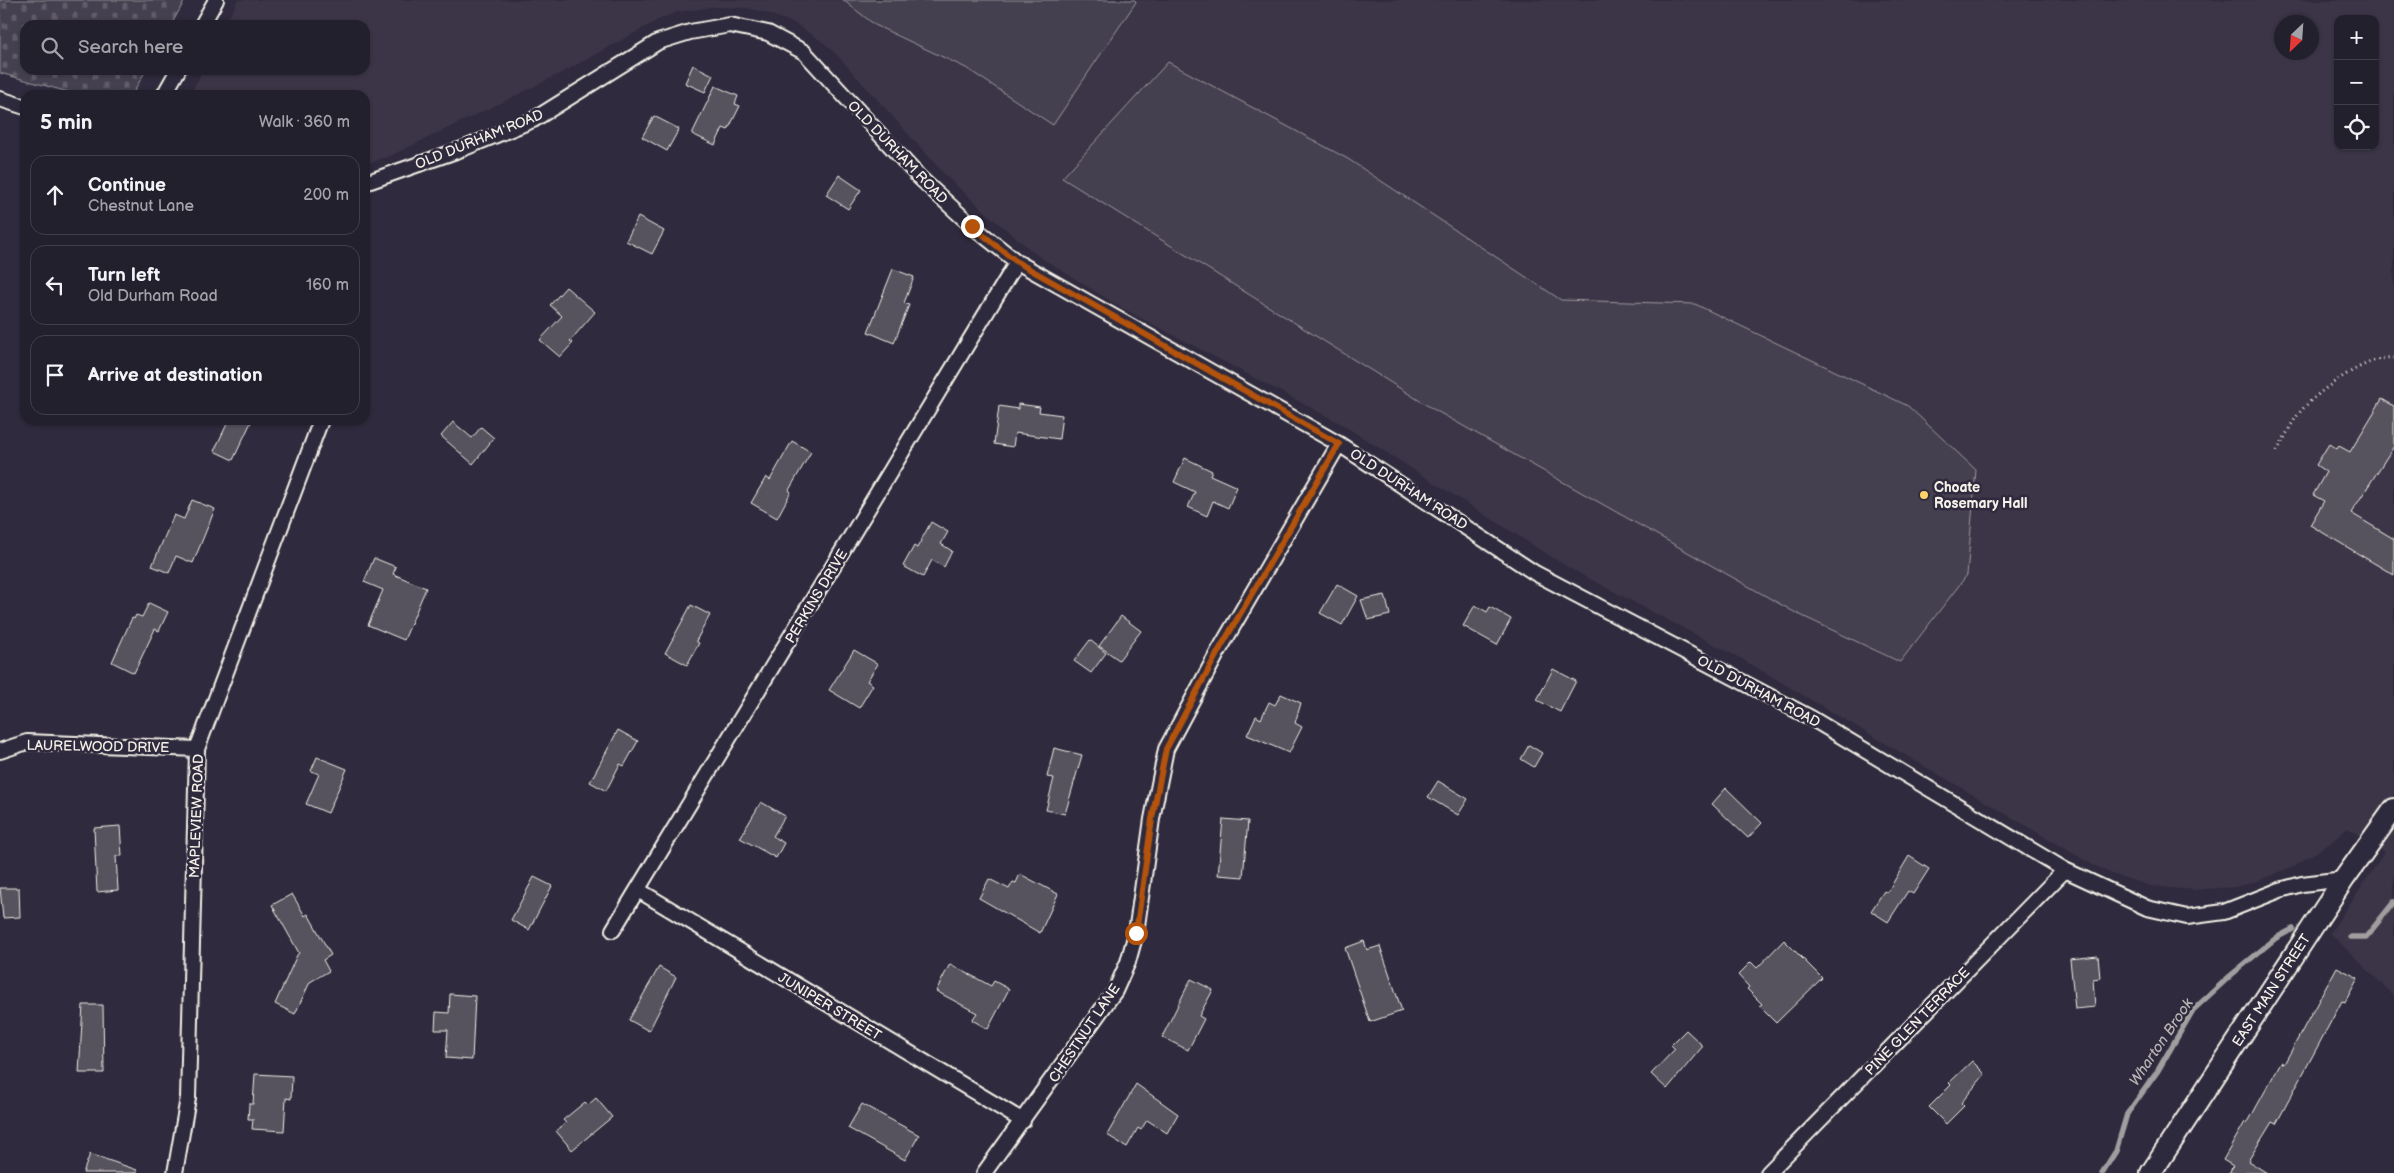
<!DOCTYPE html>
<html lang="en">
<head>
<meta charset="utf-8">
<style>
  body { margin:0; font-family:"Balsamiq Sans",sans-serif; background:#2b2836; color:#f1f3f6 }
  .controls { position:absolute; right:15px; top:15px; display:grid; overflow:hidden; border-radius:10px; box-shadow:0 1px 4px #0004 }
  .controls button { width:45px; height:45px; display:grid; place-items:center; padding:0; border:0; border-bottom:1px solid #403e4a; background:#23202e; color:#f1f3f6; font:25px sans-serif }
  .compass { position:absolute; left:2274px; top:15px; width:45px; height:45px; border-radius:50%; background:#23202e; box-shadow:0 1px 4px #0004; rotate:205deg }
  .stop { position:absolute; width:15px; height:15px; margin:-11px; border:4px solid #b45309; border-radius:50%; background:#fff }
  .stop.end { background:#b45309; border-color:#fff; box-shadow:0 1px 5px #0008 }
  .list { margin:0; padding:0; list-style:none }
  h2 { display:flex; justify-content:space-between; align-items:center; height:65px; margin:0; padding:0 20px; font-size:21px }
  h2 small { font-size:16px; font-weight:400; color:#a3a3aa }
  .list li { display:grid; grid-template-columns:32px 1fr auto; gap:15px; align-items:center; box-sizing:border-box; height:80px; margin:0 10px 10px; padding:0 10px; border:1px solid #403e4a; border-radius:15px }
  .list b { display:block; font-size:19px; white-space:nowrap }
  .list p { margin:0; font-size:16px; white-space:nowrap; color:#a3a3aa }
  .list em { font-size:16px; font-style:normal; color:#a3a3aa }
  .icon { flex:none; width:28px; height:28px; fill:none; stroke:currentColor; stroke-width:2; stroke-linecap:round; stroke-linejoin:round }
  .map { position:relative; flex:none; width:2394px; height:1173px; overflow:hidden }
  .search { position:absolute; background:#23202e; box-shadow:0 1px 4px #0004; left:20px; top:20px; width:350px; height:55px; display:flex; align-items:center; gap:12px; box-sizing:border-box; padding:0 18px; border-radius:15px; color:#a3a3aa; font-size:19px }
  .panel { position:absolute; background:#23202e; box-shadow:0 1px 4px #0004; left:20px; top:90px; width:350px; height:335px; border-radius:15px }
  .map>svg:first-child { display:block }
</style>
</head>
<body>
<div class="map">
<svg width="2394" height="1173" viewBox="0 0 2394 1173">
  <defs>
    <pattern id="cemetery-stones" width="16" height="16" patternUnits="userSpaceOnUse" patternTransform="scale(1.25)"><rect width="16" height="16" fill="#454050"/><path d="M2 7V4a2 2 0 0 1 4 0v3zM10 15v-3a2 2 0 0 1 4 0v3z" fill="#605c69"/></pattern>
  </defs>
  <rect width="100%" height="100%" fill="#2f2a3d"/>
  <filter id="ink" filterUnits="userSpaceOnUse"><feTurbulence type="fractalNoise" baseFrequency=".02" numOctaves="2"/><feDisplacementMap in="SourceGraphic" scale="10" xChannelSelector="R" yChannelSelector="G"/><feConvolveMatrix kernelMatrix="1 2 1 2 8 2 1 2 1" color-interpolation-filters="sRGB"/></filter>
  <g filter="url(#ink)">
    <path fill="#3b3647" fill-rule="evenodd" d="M 238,0 L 2394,0 L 2394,996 L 2330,933 L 2385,852 L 2348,828 L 2329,844 L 2294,866 L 2255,882 L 2235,887 L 2193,890 L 2151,886 L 2112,874 L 2093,865 L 1738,657 L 1569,568 L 1338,422 L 1120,307 L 1037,255 L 991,217 L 947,177 L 837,55 L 824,43 L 796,24 L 763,12 L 746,8 L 712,7 L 678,12 L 662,18 L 565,71 L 509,99 L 388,157 L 365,164 L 365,95 L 190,95 L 203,70 L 365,70 L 365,25 L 225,25 ZM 2338,19 L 2375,19 L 2375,146 L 2338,146 ZM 2282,22 L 2312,22 L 2312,52 L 2282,52 Z"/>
    <path fill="#454050" stroke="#9c989c" d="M 843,0 L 1135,0 L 1136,2 L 1053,125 L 966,68 L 875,25 Z
      M 1168,62 L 1348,159 L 1561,300 L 1695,304 L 1908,406 L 1976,470 L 1967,575 L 1900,662 L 1796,613 L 1433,409 L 1062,178 Z"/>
    <path fill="url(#cemetery-stones)" stroke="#9c989c" d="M 0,0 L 185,0 L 171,25 L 25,25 L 25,70 L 146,70 L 132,95 L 79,95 L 0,73 Z"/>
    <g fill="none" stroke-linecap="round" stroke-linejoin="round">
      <path stroke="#a19ea0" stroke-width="5.5" d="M 2350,937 L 2366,937 L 2394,902
        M 2102,1173 L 2116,1151 L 2127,1114 L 2157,1072 L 2193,1010 L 2230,976 L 2276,938 L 2293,929"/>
    </g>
    <path fill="#56525f" stroke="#f4f1e8" d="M 693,65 L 713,75 L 705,92 L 685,83 Z
      M 715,86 L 738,96 L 735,104 L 740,106 L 728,130 L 723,128 L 715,145 L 692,134 Z
      M 654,116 L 679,129 L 667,151 L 642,137 Z
      M 839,175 L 861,190 L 848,209 L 826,195 Z
      M 638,217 L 664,231 L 652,254 L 626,241 Z
      M 893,269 L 914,277 L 904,303 L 909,305 L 894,343 L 868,332 Z
      M 566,287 L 595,312 L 570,341 L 573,343 L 560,357 L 540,340 L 562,316 L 550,305 Z
      M 2382,399 L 2394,406 L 2394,446 L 2351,513 L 2394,539 L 2394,575 L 2310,525 L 2324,501 L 2313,495 L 2326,472 L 2316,465 L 2329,444 L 2337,449 L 2339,446 L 2350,452 Z
      M 1018,404 L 1040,407 L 1039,412 L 1062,415 L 1059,439 L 1015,433 L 1013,447 L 994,444 L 999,406 L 1018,409 Z
      M 229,420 L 252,420 L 233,460 L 214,451 Z
      M 453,422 L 472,438 L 481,427 L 494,438 L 473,464 L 441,436 Z
      M 792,441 L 811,452 L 789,490 L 791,492 L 777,518 L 751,503 L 766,477 L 770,480 Z
      M 1185,458 L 1212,471 L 1210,475 L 1237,487 L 1228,508 L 1213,501 L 1207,516 L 1188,507 L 1195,492 L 1174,482 Z
      M 192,500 L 215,509 L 193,563 L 176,556 L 169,573 L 152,566 L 174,515 L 184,519 Z
      M 931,522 L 948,532 L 941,544 L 952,551 L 944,567 L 932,560 L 923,577 L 903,566 L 914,546 L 917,548 Z
      M 374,558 L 396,567 L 393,574 L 426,588 L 404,640 L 368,625 L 383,590 L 364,582 Z
      M 1337,584 L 1358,596 L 1342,625 L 1320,613 Z
      M 1385,595 L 1390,615 L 1368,620 L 1361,600 Z
      M 149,603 L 168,612 L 159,631 L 155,629 L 134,673 L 112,662 L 132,618 L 134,619 L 136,615 L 142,617 Z
      M 691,605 L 710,615 L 696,641 L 699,643 L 687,665 L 665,653 Z
      M 1475,605 L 1487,612 L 1490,607 L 1511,619 L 1497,645 L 1463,626 Z
      M 1121,616 L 1141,631 L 1119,660 L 1099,646 Z
      M 1090,640 L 1106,653 L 1091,673 L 1074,661 Z
      M 854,650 L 878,664 L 867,681 L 873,685 L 859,708 L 829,690 Z
      M 1553,669 L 1576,681 L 1560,712 L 1537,700 Z
      M 1281,694 L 1301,703 L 1295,723 L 1302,727 L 1289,753 L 1247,735 L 1256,716 L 1261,719 L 1269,702 L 1275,705 Z
      M 618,730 L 638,741 L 624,766 L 620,764 L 606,791 L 590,782 Z
      M 1529,745 L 1542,753 L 1534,767 L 1521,759 Z
      M 1054,748 L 1082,755 L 1065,814 L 1046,810 L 1054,778 L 1047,777 Z
      M 317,757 L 347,769 L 328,813 L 306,804 L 319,774 L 311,771 Z
      M 1438,781 L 1468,799 L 1458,815 L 1428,797 Z
      M 1726,788 L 1762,823 L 1748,838 L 1712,804 Z
      M 761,802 L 785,816 L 773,836 L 784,843 L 776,858 L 740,838 Z
      M 1223,819 L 1248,821 L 1243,877 L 1218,875 Z
      M 120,826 L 122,856 L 116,856 L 118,890 L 97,892 L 94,828 Z
      M 1909,856 L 1929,869 L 1913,894 L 1908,891 L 1888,922 L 1871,911 L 1884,891 L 1887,893 Z
      M 1020,874 L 1058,894 L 1040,933 L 979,898 L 989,879 L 1009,889 L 1013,882 L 1016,883 Z
      M 534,877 L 552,886 L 529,930 L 511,920 Z
      M 0,888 L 19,888 L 20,917 L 3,918 Z
      M 292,894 L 305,916 L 308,914 L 331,955 L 323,960 L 329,971 L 310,982 L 295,1014 L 275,1004 L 297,955 L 299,953 L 272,905 Z
      M 1784,940 L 1822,978 L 1776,1023 L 1759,1006 L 1762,1004 L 1747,989 L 1749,987 L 1738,975 L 1751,962 L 1757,968 Z
      M 1364,941 L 1367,950 L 1380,946 L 1402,1011 L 1370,1022 L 1345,948 Z
      M 2098,956 L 2100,978 L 2093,979 L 2095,1007 L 2075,1009 L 2070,959 Z
      M 950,964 L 991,986 L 994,981 L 1009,989 L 988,1029 L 972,1020 L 977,1013 L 936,991 Z
      M 659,967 L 676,977 L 649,1031 L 629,1020 Z
      M 2337,967 L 2358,978 L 2345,1002 L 2342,1001 L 2276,1124 L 2272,1122 L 2248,1161 L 2267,1173 L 2229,1173 L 2233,1166 L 2223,1160 L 2245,1122 L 2247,1124 L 2281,1062 L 2284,1064 Z
      M 1191,979 L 1213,990 L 1199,1016 L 1204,1019 L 1188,1050 L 1162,1037 Z
      M 450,994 L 475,996 L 472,1060 L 446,1058 L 448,1030 L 435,1030 L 436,1012 L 449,1013 Z
      M 83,1005 L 103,1005 L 104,1073 L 79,1073 Z
      M 1686,1030 L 1703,1046 L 1667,1089 L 1651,1074 L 1675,1049 L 1671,1045 Z
      M 1972,1061 L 1985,1074 L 1961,1103 L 1964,1106 L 1946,1124 L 1929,1107 L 1951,1085 L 1949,1083 Z
      M 255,1074 L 292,1076 L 291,1099 L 286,1098 L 284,1131 L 252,1129 L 253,1119 L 248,1119 L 249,1104 L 253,1104 Z
      M 1136,1084 L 1178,1114 L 1167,1133 L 1147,1120 L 1141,1130 L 1138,1128 L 1127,1147 L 1107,1135 Z
      M 596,1098 L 612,1117 L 572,1150 L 556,1131 L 566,1123 L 563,1120 L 585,1102 L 588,1105 Z
      M 862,1104 L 919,1135 L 905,1160 L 848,1128 Z
      M 90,1154 L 137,1170 L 137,1173 L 83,1173 Z"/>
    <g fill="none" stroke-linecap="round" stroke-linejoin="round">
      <g stroke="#f4f1e8" stroke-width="18">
        <path id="minor" d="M 202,25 L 216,0
          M 164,95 L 178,70
          M 0,99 L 25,107
          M 365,183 L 462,149 L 533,120 L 658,42 L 690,32 L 730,25 L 768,33 L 804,52 L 920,178 L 972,226 L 1017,262 L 1339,444 L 1535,573 L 1811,718 L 2065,870 L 2147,908 L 2187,917 L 2224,912 L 2280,890 L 2302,884 L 2344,879
          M 0,751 L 27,742 L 197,749
          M 638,890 L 1023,1121
          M 613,930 L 1017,262
          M 175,1173 L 188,1098 L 197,749 L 321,420
          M 984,1173 L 1115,991 L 1128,962 L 1136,933 L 1152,819 L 1166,749 L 1218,652 L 1339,444
          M 1768,1173 L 2065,870"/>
      </g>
      <g stroke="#f4f1e8" stroke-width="24">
        <path id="secondary" d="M 2151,1173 L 2344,879 L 2394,809"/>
      </g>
      <path stroke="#f4f1e8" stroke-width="3" stroke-dasharray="1 4" stroke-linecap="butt" d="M 2277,451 C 2285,438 2291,422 2301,411 C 2316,392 2369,354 2394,358"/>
      <use href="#minor" stroke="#2f2a3d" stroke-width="14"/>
      <use href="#secondary" stroke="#2f2a3d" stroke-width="20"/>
    </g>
  </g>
  <g fill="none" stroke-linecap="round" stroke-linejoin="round" filter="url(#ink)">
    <path stroke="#b45309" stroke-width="6" d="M 972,226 L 1017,262 L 1339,444 L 1218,652 L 1166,749 L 1152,819 L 1136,933"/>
  </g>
  <circle fill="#ffd166" stroke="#2f2a3d" stroke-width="2" cx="1924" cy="495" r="5"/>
  <g text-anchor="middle" stroke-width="5" stroke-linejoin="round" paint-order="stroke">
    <g font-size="14" fill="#f4f1e8" stroke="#2f2a3d">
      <text transform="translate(479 139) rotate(-22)" y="5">OLD DURHAM ROAD</text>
      <text transform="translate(898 152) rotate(46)" y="5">OLD DURHAM ROAD</text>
      <text transform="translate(1409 489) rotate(33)" y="5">OLD DURHAM ROAD</text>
      <text transform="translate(816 596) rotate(-59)" y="5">PERKINS DRIVE</text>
      <text transform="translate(1759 691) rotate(28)" y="5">OLD DURHAM ROAD</text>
      <text transform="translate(98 746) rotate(1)" y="5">LAURELWOOD DRIVE</text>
      <text transform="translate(196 816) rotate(-88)" y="5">MAPLEVIEW ROAD</text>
      <text transform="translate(2271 990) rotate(-57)" y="5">EAST MAIN STREET</text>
      <text transform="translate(830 1006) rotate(31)" y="5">JUNIPER STREET</text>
      <text transform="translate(1917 1021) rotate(-46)" y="5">PINE GLEN TERRACE</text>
      <text transform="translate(1084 1033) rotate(-56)" y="5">CHESTNUT LANE</text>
    </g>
    <g font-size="14" font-weight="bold" fill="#f4f1e8" stroke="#2f2a3d" text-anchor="start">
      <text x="1934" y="492">Choate<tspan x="1934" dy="16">Rosemary Hall</tspan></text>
    </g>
    <g font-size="15" font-style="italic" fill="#b6b2b2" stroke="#2f2a3d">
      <text transform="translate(2161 1042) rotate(-56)" y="5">Wharton Brook</text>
    </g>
  </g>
</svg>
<div class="controls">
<button>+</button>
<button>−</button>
<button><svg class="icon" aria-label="locate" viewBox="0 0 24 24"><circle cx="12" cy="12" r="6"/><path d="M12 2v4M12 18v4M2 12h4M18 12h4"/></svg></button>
</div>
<svg class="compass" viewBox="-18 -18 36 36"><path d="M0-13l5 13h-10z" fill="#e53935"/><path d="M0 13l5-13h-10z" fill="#a3a3aa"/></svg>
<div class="stop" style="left:1136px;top:933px"></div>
<div class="stop end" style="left:972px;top:226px"></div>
<div class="search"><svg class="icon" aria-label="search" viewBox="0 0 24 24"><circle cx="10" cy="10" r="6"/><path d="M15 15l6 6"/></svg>Search here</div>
<section class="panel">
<h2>5 min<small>Walk · 360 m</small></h2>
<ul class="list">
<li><svg class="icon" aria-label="ahead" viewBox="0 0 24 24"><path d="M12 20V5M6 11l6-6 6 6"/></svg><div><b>Continue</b><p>Chestnut Lane</p></div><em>200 m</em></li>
<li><svg class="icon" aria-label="left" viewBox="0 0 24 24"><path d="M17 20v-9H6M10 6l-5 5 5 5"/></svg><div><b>Turn left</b><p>Old Durham Road</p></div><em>160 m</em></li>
<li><svg class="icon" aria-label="arrive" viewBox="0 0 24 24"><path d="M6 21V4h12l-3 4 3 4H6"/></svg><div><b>Arrive at destination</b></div></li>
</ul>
</section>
</div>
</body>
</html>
